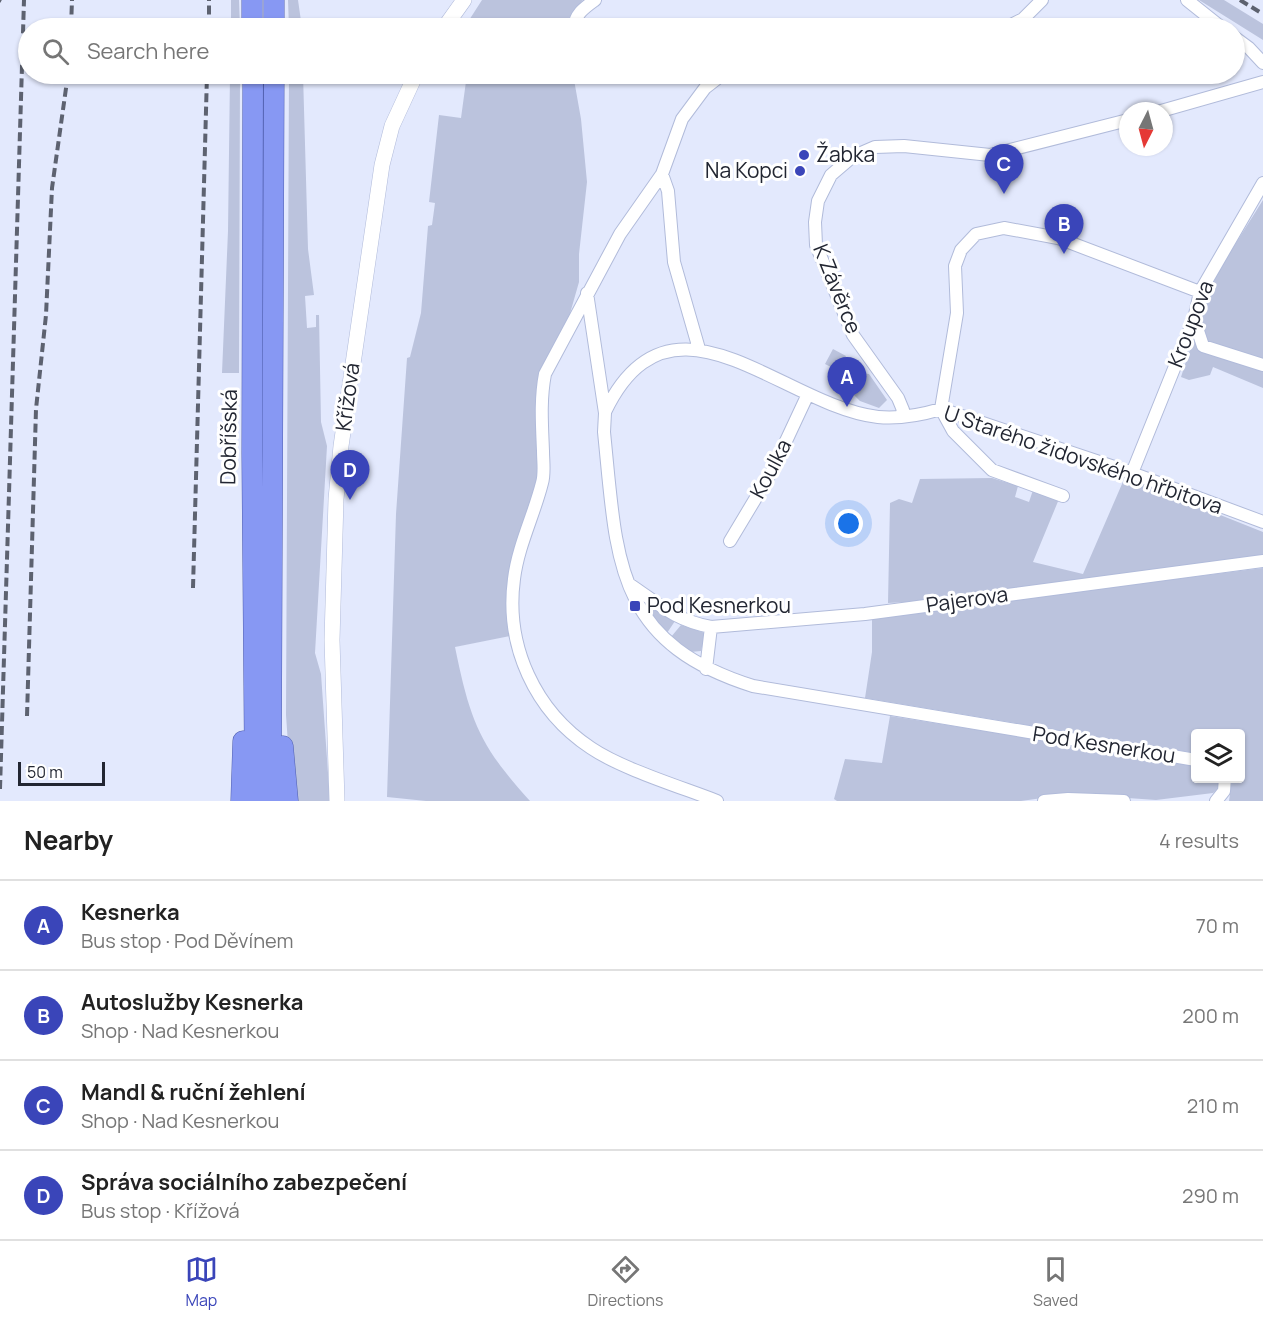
<!DOCTYPE html>
<html lang="en">
<head>
<meta charset="utf-8">
<style>
  body { margin:0; font-family:Manrope,sans-serif; background:#f2f2f2; color:#222 }
  .controls { position:absolute; right:18px; bottom:18px; display:grid; overflow:hidden; border-radius:6px; box-shadow:0 2px 4px #0004 }
  .controls button { width:54px; height:54px; display:grid; place-items:center; padding:0; border:0; border-bottom:2px solid #e0e0e0; background:#fff; color:#222; font:30px sans-serif }
  .compass { position:absolute; left:1119px; top:102px; width:54px; height:54px; border-radius:50%; background:#fff; box-shadow:0 2px 4px #0004; rotate:186deg }
  .scale { position:absolute; left:18px; bottom:15px; width:87px; box-sizing:border-box; padding-left:6px; border:3px solid #222632; border-top:0; font-size:16px; line-height:21px; white-space:nowrap; color:#222632; -webkit-text-stroke:4px #fff; paint-order:stroke }
  .you { position:absolute; left:849px; top:524px; width:21px; height:21px; margin:-15px; border:4px solid #fff; border-radius:50%; background:#1a73e8; box-shadow:0 0 0 9px #1a73e833 }
  .badge { display:grid; place-items:center; width:39px; height:39px; border-radius:50%; background:#3a45b9; color:#fff; font-size:20px; font-weight:700 }
  .pin { position:absolute; translate:-50% -50px; filter:drop-shadow(0 2px 3px #0008) }
  .pin::after { content:''; position:absolute; top:32px; width:21px; height:18px; background:inherit; clip-path:polygon(0 0,100% 0,50% 100%) }
  .list { margin:0; padding:0; list-style:none }
  h2 { display:flex; justify-content:space-between; align-items:center; height:78px; margin:0; padding:0 24px; font-size:26px }
  h2 small { font-size:20px; font-weight:400; color:#767676 }
  .list li { display:grid; grid-template-columns:39px 1fr auto; gap:18px; align-items:center; box-sizing:border-box; height:90px; padding:0 24px; border-top:2px solid #e0e0e0 }
  .list b { display:block; font-size:22px; white-space:nowrap }
  .list p { margin:0; font-size:20px; white-space:nowrap; color:#767676 }
  .list em { font-size:20px; font-style:normal; color:#767676 }
  .icon { flex:none; width:33px; height:33px; fill:none; stroke:currentColor; stroke-width:2; stroke-linecap:round; stroke-linejoin:round }
  .map { position:relative; flex:none; width:1263px; height:801px; overflow:hidden }
  .search { position:absolute; background:#fff; box-shadow:0 2px 4px #0004; left:18px; right:18px; top:18px; height:66px; display:flex; align-items:center; gap:15px; box-sizing:border-box; padding:0 21px; border-radius:33px; color:#767676; font-size:22px }
  .sheet { height:438px; background:#fff }
  nav { display:flex; justify-content:space-around; align-items:center; box-sizing:border-box; height:84px; border-top:2px solid #e0e0e0; background:#fff; font-size:16px; color:#767676 }
  nav a { display:grid; justify-items:center; gap:3px }
  nav .on { color:#3a45b9 }
  .map>svg:first-child { display:block }
</style>
</head>
<body>
<div class="map">
<svg width="1263" height="801" viewBox="0 0 1263 801">
  <rect width="100%" height="100%" fill="#e3e9fd"/>
  <path fill="#bbc3dd" d="M 231,0 L 239,0 L 240,28 L 231,28 Z
    M 288,0 L 298,0 L 302,28 L 289,28 Z
    M 482,0 L 583,0 L 568,19 L 568,28 L 464,28 Z
    M 1199,0 L 1224,0 L 1263,24 L 1263,40 Z
    M 230,74 L 240,74 L 239,373 L 222,373 L 228,231 Z
    M 289,74 L 303,74 L 308,249 L 314,295 L 305,296 L 307,328 L 316,327 L 316,315 L 319,315 L 321,422 L 327,446 L 315,653 L 321,674 L 330,801 L 292,801 L 286,715 Z
    M 467,74 L 573,74 L 581,119 L 587,182 L 579,254 L 579,282 L 567,324 L 538,378 L 537,482 L 510,566 L 510,636 L 455,647 C 470,720 479,745 530,801 L 426,801 L 387,797 L 396,514 L 407,358 L 410,357 L 421,313 L 428,226 L 432,225 L 435,203 L 429,202 L 439,115 L 461,118 Z
    M 1263,200 L 1263,388 L 1213,367 L 1210,375 L 1189,380 L 1181,377 L 1212,281 Z
    M 833,349 L 846,356 L 839,371 L 825,364 Z
    M 860,373 L 869,374 L 887,400 L 879,408 L 860,401 L 846,387 Z
    M 1125,477 L 1263,532 L 1263,555 L 923,601 L 888,603 L 890,503 L 899,499 L 912,503 L 920,479 L 992,478 L 1018,486 L 1015,497 L 1029,502 L 1033,490 L 1059,499 L 1033,562 L 1083,574 Z
    M 1263,568 L 1263,801 L 1229,801 L 1232,779 L 1240,778 L 1240,734 L 1196,734 L 1195,753 L 865,698 L 872,652 L 872,617 Z
    M 649,607 L 675,621 L 667,633 L 647,609 Z
    M 681,625 L 705,633 L 701,651 L 690,652 L 671,637 Z
    M 890,716 L 1195,764 L 1196,778 L 1220,779 C 1222,784 1218,790 1213,793 L 1156,800 L 1071,794 L 1021,801 L 837,801 L 834,799 L 845,759 L 882,763 Z"/>
  <g fill="none" stroke-linecap="round" stroke-linejoin="round">
    <g stroke="#b1bbda" stroke-width="14">
      <path id="minor" d="M 1187,0 L 1222,28
        M 574,28 C 575,14 584,8 595,0
        M 1005,28 L 1023,19 L 1042,0
        M 1234,37 L 1249,48 L 1263,63
        M 1161,111 L 1263,82
        M 662,174 L 668,191 L 674,262 L 699,349
        M 587,293 L 605,413 L 604,432 C 617,558 613,642 753,686 L 1196,760
        M 1194,319 L 1203,346 L 1263,365
        M 605,412 C 671,274 782,406 878,417 C 899,419 921,415 941,409 L 1132,473 L 1263,522
        M 901,416 L 903,410 L 898,398 L 853,335 L 816,245 L 815,222 L 818,201 L 831,175 L 852,157 L 875,147 L 904,146 L 990,155 L 1128,120
        M 1132,473 L 1194,319 L 1200,292 L 1263,183
        M 1063,496 L 992,470 L 953,431 L 941,409 L 957,313 L 955,266 L 961,250 L 976,234 L 1004,228 L 1058,238 L 1200,292
        M 730,541 L 772,471 L 808,394
        M 629,584 C 659,604 674,620 711,627
        M 706,669 L 711,627 L 865,614 L 1263,561
        M 717,801 C 681,787 622,769 591,748 C 535,711 505,646 514,579 C 518,546 534,515 542,483 C 545,473 543,462 543,451 C 542,425 540,400 545,374 L 620,234 L 662,174 L 682,119 L 705,88 L 723,74
        M 1044,801 L 1068,799 L 1124,801
        M 1216,801 L 1224,791 L 1225,778"/>
    </g>
    <g stroke="#b1bbda" stroke-width="16">
      <path id="tertiary" d="M 444,28 L 464,0
        M 337,801 L 332,640 L 336,499 L 341,446 L 382,165 L 392,126 L 416,74"/>
    </g>
    <g stroke="#505fae" stroke-width="21">
      <path id="trunk" d="M 252,0 L 252,28
        M 274,0 L 274,28
        M 253,74 L 252,454 L 255,801
        M 283,746 L 288,801
        M 241,801 L 243,741
        M 271,801 L 274,74"/>
    </g>
    <use href="#minor" stroke="#fff" stroke-width="12"/>
    <use href="#tertiary" stroke="#fff" stroke-width="15"/>
    <use href="#trunk" stroke="#8798f3" stroke-width="20"/>
    <path stroke="#5d6270" stroke-width="1.5" d="M 0,2 L 1,0"/>
    <path stroke="#5d6270" stroke-width="4" stroke-dasharray="9 4.5" stroke-linecap="butt" d="M 1240,0 L 1263,14
      M 71,28 L 72,0
      M 209,28 L 209,0
      M 193,588 L 207,74
      M 27,716 L 36,409 L 46,315 L 52,188 L 68,74
      M 0,789 L 24,0"/>
  </g>
  <g fill="#3a45b9" stroke="#fff" stroke-width="2">
    <circle cx="804" cy="155" r="6"/>
    <circle cx="800" cy="171" r="6"/>
    <rect x="629" y="600" width="12" height="12" rx="3"/>
  </g>
  <g text-anchor="middle" stroke-width="6" stroke-linejoin="round" paint-order="stroke">
    <g font-size="21" fill="#222632" stroke="#fff" text-anchor="start">
      <text x="816" y="162">Žabka</text>
      <text x="788" y="178" text-anchor="end">Na Kopci</text>
      <text x="647" y="613">Pod Kesnerkou</text>
    </g>
    <g font-size="21" fill="#222632" stroke="#fff">
      <text transform="translate(837 289) rotate(68)" y="7">K Závěrce</text>
      <text transform="translate(1191 324) rotate(-69)" y="7">Kroupova</text>
      <text transform="translate(348 397) rotate(-82)" y="7">Křížová</text>
      <text transform="translate(229 437) rotate(-89)" y="7">Dobříšská</text>
      <text transform="translate(1083 460) rotate(19)" y="7">U Starého židovského hřbitova</text>
      <text transform="translate(771 469) rotate(-62)" y="7">Koulka</text>
      <text transform="translate(967 600) rotate(-8)" y="7">Pajerova</text>
      <text transform="translate(1104 745) rotate(9)" y="7">Pod Kesnerkou</text>
    </g>
  </g>
</svg>
<div class="controls">
<button><svg class="icon" aria-label="layers" viewBox="0 0 24 24"><path d="M12 4l9 5-9 5-9-5zM3 14l9 5 9-5"/></svg></button>
</div>
<svg class="compass" viewBox="-18 -18 36 36"><path d="M0-13l5 13h-10z" fill="#e53935"/><path d="M0 13l5-13h-10z" fill="#767676"/></svg>
<div class="scale">50 m</div>
<div class="you"></div>
<div class="pin badge" style="left:847px;top:407px">A</div>
<div class="pin badge" style="left:1064px;top:254px">B</div>
<div class="pin badge" style="left:1004px;top:194px">C</div>
<div class="pin badge" style="left:350px;top:500px">D</div>
<div class="search"><svg class="icon" aria-label="search" viewBox="0 0 24 24"><circle cx="10" cy="10" r="6"/><path d="M15 15l6 6"/></svg>Search here</div>
</div>
<section class="sheet">
<h2>Nearby<small>4 results</small></h2>
<ul class="list">
<li><span class="badge">A</span><div><b>Kesnerka</b><p>Bus stop · Pod Děvínem</p></div><em>70 m</em></li>
<li><span class="badge">B</span><div><b>Autoslužby Kesnerka</b><p>Shop · Nad Kesnerkou</p></div><em>200 m</em></li>
<li><span class="badge">C</span><div><b>Mandl &amp; ruční žehlení</b><p>Shop · Nad Kesnerkou</p></div><em>210 m</em></li>
<li><span class="badge">D</span><div><b>Správa sociálního zabezpečení</b><p>Bus stop · Křížová</p></div><em>290 m</em></li>
</ul>
</section>
<nav>
<a class="on"><svg class="icon" aria-label="map" viewBox="0 0 24 24"><path d="M3 6l6-2 6 2 6-2v14l-6 2-6-2-6 2zM9 4v14M15 6v14"/></svg>Map</a>
<a><svg class="icon" aria-label="directions" viewBox="0 0 24 24"><path d="M12 3l9 9-9 9-9-9zM9 14v-3h6M13 9l2 2-2 2"/></svg>Directions</a>
<a><svg class="icon" aria-label="saved" viewBox="0 0 24 24"><path d="M7 4h10v16l-5-4-5 4z"/></svg>Saved</a>
</nav>
</body>
</html>
